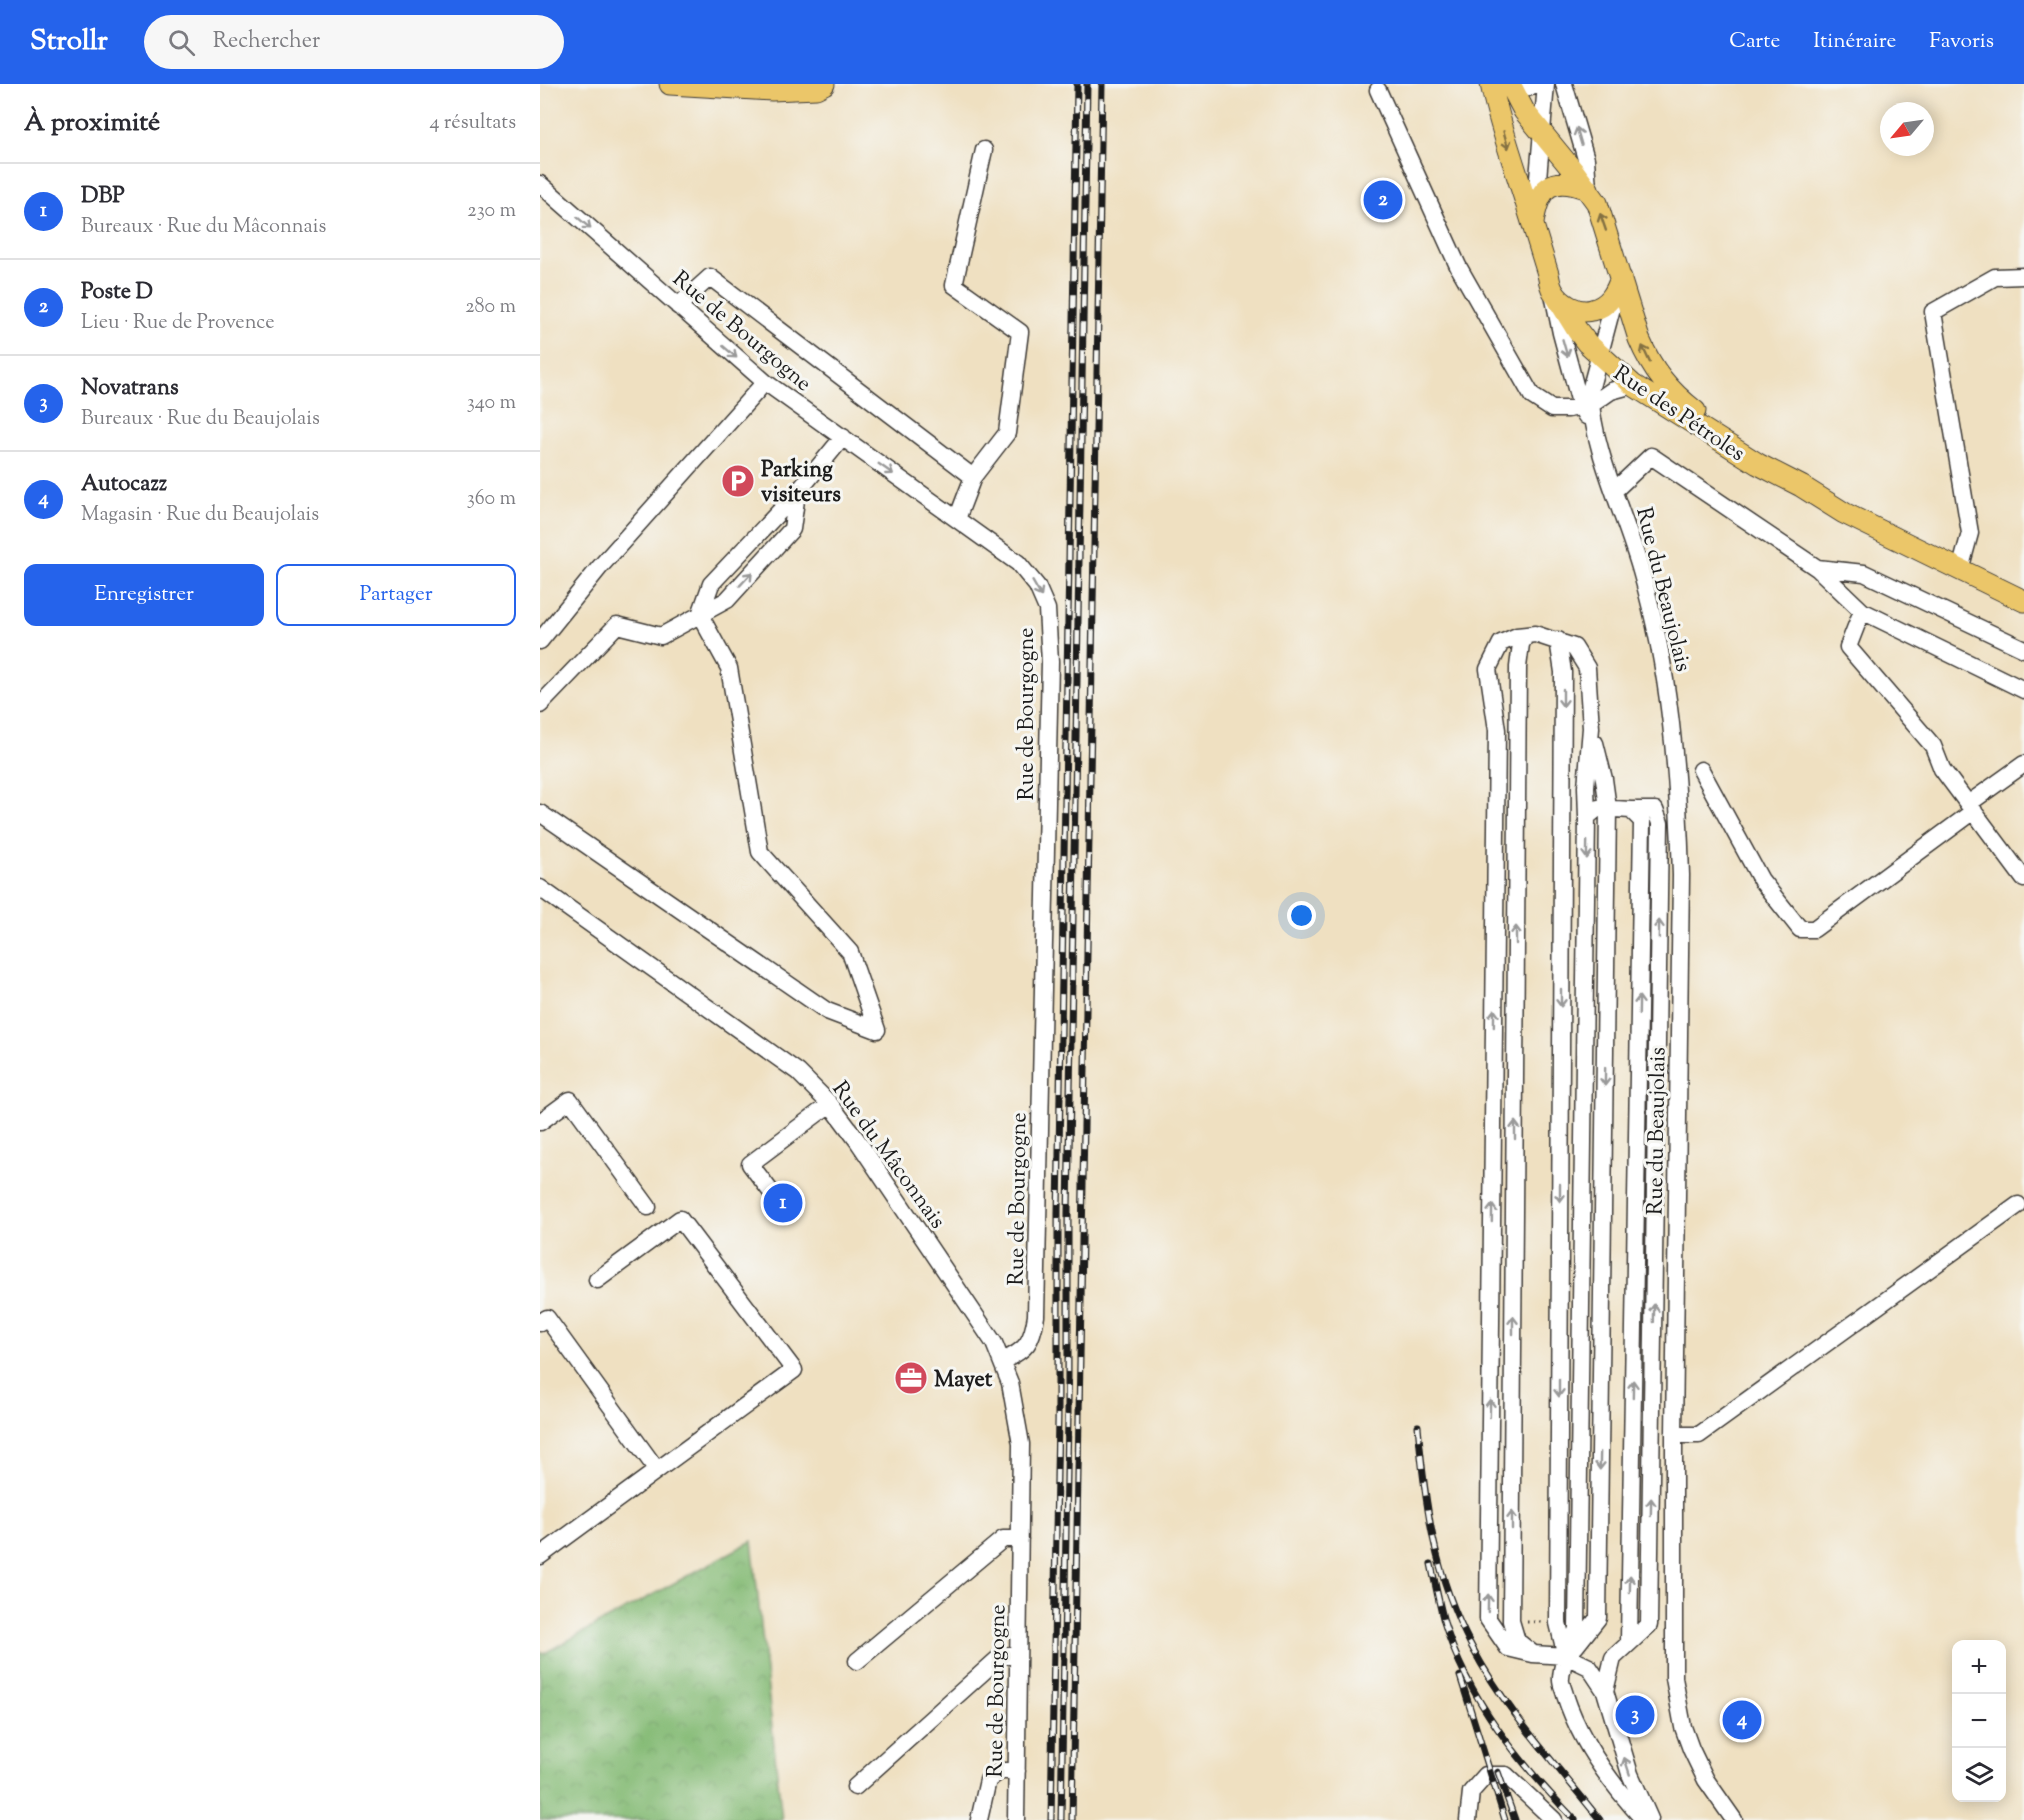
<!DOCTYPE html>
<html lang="fr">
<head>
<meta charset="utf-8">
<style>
  body { margin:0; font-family:"Sorts Mill Goudy",serif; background:#f7f7f7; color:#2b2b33 }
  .controls { position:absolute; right:18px; bottom:18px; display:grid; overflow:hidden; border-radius:12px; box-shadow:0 3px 15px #0003 }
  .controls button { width:54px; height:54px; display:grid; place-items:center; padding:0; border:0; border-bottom:2px solid #e1e1e2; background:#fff; color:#2b2b33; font:30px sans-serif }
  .compass { position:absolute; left:1340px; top:18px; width:54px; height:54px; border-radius:50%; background:#fff; box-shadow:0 3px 15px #0003; rotate:241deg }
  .you { position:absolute; left:762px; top:832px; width:21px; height:21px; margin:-15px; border:4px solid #fff; border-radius:50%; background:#1a73e8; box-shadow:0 0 0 9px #1a73e833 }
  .badge { display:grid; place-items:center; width:39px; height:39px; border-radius:50%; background:#2563eb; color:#fff; font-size:20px; font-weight:700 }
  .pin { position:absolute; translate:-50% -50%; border:3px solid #fff; box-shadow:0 2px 6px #0006 }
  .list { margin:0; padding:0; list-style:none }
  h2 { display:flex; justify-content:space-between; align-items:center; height:78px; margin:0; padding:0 24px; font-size:26px }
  h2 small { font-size:20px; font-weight:400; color:#7c7c81 }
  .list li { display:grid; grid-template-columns:39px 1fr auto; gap:18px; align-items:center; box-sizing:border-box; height:96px; padding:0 24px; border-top:2px solid #e1e1e2 }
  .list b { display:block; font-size:22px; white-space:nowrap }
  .list p { margin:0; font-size:20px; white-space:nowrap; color:#7c7c81 }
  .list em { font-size:20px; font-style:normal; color:#7c7c81 }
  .actions { display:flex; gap:12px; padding:18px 24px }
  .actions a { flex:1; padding:14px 0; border:2px solid #2563eb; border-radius:12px; text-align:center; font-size:21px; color:#2563eb }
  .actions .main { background:#2563eb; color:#fff }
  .icon { flex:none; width:33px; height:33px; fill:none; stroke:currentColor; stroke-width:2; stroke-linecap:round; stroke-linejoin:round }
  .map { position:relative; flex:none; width:1484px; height:1736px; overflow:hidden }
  header { display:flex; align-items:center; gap:36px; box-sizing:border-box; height:84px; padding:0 30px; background:#2563eb; color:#fff }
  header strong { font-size:28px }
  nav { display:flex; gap:33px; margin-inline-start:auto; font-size:21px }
  .search { width:420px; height:54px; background:#f7f7f7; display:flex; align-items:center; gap:15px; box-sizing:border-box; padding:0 21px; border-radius:33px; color:#7c7c81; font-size:22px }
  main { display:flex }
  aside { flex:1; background:#fff }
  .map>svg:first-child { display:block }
</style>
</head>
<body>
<header>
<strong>Strollr</strong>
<div class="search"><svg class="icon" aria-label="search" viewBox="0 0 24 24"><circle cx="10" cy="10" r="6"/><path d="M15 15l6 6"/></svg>Rechercher</div>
<nav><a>Carte</a><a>Itinéraire</a><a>Favoris</a></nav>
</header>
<main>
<aside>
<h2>À proximité<small>4 résultats</small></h2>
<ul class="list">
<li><span class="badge">1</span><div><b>DBP</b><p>Bureaux · Rue du Mâconnais</p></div><em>230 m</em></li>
<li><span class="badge">2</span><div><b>Poste D</b><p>Lieu · Rue de Provence</p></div><em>280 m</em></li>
<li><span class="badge">3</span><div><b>Novatrans</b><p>Bureaux · Rue du Beaujolais</p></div><em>340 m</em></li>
<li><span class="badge">4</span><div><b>Autocazz</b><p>Magasin · Rue du Beaujolais</p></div><em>360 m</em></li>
</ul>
<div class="actions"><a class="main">Enregistrer</a><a>Partager</a></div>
</aside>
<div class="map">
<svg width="1484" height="1736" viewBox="0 0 1484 1736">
  <defs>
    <pattern id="forest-crowns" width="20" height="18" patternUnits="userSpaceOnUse" patternTransform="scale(1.5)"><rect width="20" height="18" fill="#85bb76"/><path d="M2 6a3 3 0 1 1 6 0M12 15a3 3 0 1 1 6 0" fill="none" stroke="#72a066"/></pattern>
  </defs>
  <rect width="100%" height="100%" fill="#f6f6f2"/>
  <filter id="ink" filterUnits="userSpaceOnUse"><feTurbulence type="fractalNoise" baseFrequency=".0167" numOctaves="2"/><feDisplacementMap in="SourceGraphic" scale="12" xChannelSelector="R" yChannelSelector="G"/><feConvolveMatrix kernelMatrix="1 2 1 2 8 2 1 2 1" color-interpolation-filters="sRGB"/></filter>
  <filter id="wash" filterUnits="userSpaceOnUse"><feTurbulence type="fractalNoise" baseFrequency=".008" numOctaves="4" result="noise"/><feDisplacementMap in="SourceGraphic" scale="24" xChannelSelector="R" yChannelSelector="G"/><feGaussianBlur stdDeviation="1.35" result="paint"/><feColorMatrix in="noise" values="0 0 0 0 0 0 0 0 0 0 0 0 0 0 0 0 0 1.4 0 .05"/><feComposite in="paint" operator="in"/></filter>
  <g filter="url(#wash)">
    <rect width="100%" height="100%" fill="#efe0c1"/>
    <path fill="url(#forest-crowns)" stroke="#506c49" stroke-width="1.5" d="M 212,1457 L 242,1736 L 0,1736 L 0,1568 L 3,1570 Z"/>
  </g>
  <g filter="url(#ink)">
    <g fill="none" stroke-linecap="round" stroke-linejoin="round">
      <g stroke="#3c3935" stroke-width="19">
        <path id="minor" d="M 1024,0 L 1046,75 L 1048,105
          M 838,6 L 918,182 L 992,312 L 1012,325 L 1028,325 L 1051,321 L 1071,307 L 1093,301
          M 972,6 L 981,6 L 1001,0
          M 0,100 L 225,298 L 478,479 L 497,502 L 507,525 L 510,578 L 496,1232 C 492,1258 487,1266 462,1277
          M 996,118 L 1006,0
          M 1076,209 L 1050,307 C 1052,366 1085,430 1101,487 C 1130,586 1138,688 1141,791 L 1134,1351 L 1134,1594 L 1143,1643 L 1151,1665 L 1166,1696 L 1194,1736
          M 1014,215 L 1021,249 L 1041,323 L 1046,332
          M 138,222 L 170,193 L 433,393
          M 1075,406 L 1111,372 L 1277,484 L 1324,489 L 1484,565
          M 417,435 L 433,393 L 467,349 L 480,248 L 414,201 L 444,66
          M 1277,484 L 1322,527 L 1484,606
          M 1420,486 L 1430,449 L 1393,228 L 1455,193 L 1484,192
          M 1322,527 L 1308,563 L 1393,662 L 1402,685 L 1484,795
          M 986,551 L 981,560 L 978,583 L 971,1537 L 977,1557 L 992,1569
          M 1018,556 L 1023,588 L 1018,1539 L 1026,1572
          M 0,557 L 59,484 L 225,298
          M 0,621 L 77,541 L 121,552 L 187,516 L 252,445 L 257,409
          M 1161,686 L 1221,796 L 1260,845 L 1274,845 L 1434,727
          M 1428,720 L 1484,680
          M 1091,726 L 1115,726 L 1120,739 L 1109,1541 L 1073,1574 L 1065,1607 L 1090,1690 L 1110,1735
          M 0,729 L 287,927 L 337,946 L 310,868 L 220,768 L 189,584 L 160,531 L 171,500 L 257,409 L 303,353
          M 1047,733 L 1046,703 L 1051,644 L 1047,584 L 1034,563 L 995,550 L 977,552 L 961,559 L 948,585 L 957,646 L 948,1535 L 968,1564 L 993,1570 L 1026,1572 L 1049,1583 L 1065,1607
          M 0,804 L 258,988 L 290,1020 L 317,1056 L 454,1259 L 470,1299 L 481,1360 L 476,1736
          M 0,1038 L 30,1016 L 108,1123
          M 244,1125 L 210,1080 L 290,1020
          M 0,1239 L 7,1234 L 117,1386
          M 1134,1351 L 1159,1351 L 1478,1121
          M 0,1472 L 254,1286 L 140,1135 L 57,1196
          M 1089,1558 L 1102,737 L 1091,726 L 1058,724 L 1047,733 L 1037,1545 C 1031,1560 1022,1577 1021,1594 C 1020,1599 1024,1606 1025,1611 C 1040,1658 1071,1700 1104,1736
          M 1035,1563 L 1058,1534 L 1068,724 L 1064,695 L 1055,659
          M 317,1577 L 463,1455 L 480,1455
          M 315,1703 L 461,1572 L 478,1570
          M 439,1736 L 448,1696 L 460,1687 L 477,1687
          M 928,1736 L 931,1708 L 946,1691 L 966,1691 L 1014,1736"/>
      </g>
      <g stroke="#3c3935" stroke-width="23">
        <path id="major" d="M 130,0 L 232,6 L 276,4 L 284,0
          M 951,0 C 961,48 979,94 993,141 C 998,157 1003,174 1008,190 C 1009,195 1010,202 1013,207 C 1020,220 1038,230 1052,226 C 1069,222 1076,209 1081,194
          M 970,0 L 984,27 L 1035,89 L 1057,119 L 1099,255 C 1112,286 1129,307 1155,327
          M 993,139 C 999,102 1011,91 1048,105
          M 1013,207 L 1037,246 L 1047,259 L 1093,301 L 1218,380 L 1261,402 L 1304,429 L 1484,517"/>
      </g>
      <path stroke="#3c3935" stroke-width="3" stroke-dasharray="1.5 4.5" stroke-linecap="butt" d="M 987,1538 L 1002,1538"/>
      <use href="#minor" stroke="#fff" stroke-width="16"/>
      <use href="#major" stroke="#ebc669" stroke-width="21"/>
      <g stroke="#1c1c1c" stroke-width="7">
        <path id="rail" d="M 878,1342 C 885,1420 894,1492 932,1563 C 965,1626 1016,1680 1060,1736
          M 891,1480 C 895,1499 899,1519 904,1538 C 928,1616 979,1678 1035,1736
          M 920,1592 L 965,1736
          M 958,1688 L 975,1736
          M 511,1736 L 518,1333 L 518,1129 L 537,0
          M 521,1736 L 528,1333 L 528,1129 L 547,0
          M 532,1736 L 562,0"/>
      </g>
      <use href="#rail" stroke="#f6f6f2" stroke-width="4.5" stroke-dasharray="14" stroke-linecap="butt"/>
    </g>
    <defs><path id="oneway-shaft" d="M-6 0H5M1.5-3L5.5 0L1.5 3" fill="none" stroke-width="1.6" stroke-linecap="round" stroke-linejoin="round" transform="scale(1.5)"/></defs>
    <g stroke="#999">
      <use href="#oneway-shaft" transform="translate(1039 52) rotate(-106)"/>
      <use href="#oneway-shaft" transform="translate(44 139) rotate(41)"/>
      <use href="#oneway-shaft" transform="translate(1025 264) rotate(74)"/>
      <use href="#oneway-shaft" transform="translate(190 268) rotate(41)"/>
      <use href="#oneway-shaft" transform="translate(346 385) rotate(35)"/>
      <use href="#oneway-shaft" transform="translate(206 495) rotate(-47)"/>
      <use href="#oneway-shaft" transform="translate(497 505) rotate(60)"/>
      <use href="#oneway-shaft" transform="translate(1023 614) rotate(90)"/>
      <use href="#oneway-shaft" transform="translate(1047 766) rotate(91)"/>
      <use href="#oneway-shaft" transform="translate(1119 845) rotate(-89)"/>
      <use href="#oneway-shaft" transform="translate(976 851) rotate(-90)"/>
      <use href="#oneway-shaft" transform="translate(1021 914) rotate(90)"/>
      <use href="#oneway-shaft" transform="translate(1099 921) rotate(-89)"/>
      <use href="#oneway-shaft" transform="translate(954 934) rotate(-89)"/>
      <use href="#oneway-shaft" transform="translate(1065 993) rotate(91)"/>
      <use href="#oneway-shaft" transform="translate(975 1046) rotate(-90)"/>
      <use href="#oneway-shaft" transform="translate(1020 1109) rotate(90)"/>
      <use href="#oneway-shaft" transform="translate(952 1129) rotate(-89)"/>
      <use href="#oneway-shaft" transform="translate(1114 1229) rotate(-89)"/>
      <use href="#oneway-shaft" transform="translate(973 1241) rotate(-90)"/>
      <use href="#oneway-shaft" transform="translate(1019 1304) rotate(90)"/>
      <use href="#oneway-shaft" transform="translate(1093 1305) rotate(-89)"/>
      <use href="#oneway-shaft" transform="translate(950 1324) rotate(-89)"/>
      <use href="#oneway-shaft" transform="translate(1060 1377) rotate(91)"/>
      <use href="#oneway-shaft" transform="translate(1111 1423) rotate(-89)"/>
      <use href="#oneway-shaft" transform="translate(972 1436) rotate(-90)"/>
      <use href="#oneway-shaft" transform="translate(1090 1500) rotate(-89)"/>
      <use href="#oneway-shaft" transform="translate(948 1519) rotate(-89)"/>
      <use href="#oneway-shaft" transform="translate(1087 1682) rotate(-108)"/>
    </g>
    <g stroke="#847142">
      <use href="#oneway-shaft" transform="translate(966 56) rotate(74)"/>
      <use href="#oneway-shaft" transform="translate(1063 138) rotate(-109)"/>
      <use href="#oneway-shaft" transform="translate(1106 270) rotate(-115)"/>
    </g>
  </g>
  <defs>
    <g id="parking-disc" transform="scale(1.725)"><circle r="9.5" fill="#d1495b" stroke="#f6f6f2"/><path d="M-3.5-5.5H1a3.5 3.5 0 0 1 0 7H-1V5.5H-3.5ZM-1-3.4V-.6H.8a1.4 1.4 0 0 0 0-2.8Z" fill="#fff"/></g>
    <g id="office-disc" transform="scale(1.725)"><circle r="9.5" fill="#d1495b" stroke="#f6f6f2"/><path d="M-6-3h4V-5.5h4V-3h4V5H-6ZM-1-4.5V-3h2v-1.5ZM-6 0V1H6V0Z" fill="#fff"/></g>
  </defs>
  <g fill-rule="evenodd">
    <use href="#parking-disc" x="198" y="397"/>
    <use href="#office-disc" x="371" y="1294"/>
  </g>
  <g text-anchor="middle" stroke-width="6" stroke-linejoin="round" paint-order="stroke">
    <g font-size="22" fill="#1c1c1c" stroke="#f6f6f2">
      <text transform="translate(203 246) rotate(40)" y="8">Rue de Bourgogne</text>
      <text transform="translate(1140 328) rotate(34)" y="8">Rue des Pétroles</text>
      <text transform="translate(1125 505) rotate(76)" y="8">Rue du Beaujolais</text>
      <text transform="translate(485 630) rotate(-90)" y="8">Rue de Bourgogne</text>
      <text transform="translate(1115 1047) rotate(-89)" y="8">Rue du Beaujolais</text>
      <text transform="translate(350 1070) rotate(54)" y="8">Rue du Mâconnais</text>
      <text transform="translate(476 1115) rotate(-89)" y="8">Rue de Bourgogne</text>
      <text transform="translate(455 1607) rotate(-89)" y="8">Rue de Bourgogne</text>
    </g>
    <g font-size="22" font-weight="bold" fill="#1c1c1c" stroke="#f6f6f2" text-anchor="start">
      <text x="221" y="392">Parking<tspan x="221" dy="25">visiteurs</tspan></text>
      <text x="394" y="1302">Mayet</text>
    </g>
  </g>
</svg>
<div class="controls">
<button>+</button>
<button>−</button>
<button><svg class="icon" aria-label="layers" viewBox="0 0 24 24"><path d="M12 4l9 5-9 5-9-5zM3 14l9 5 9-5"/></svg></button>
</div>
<svg class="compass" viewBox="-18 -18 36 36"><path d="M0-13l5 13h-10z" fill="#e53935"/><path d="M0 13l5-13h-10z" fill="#7c7c81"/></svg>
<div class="you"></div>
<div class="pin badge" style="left:243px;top:1119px">1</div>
<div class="pin badge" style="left:843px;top:116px">2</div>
<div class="pin badge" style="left:1095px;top:1631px">3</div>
<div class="pin badge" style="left:1202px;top:1636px">4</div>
</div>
</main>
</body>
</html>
